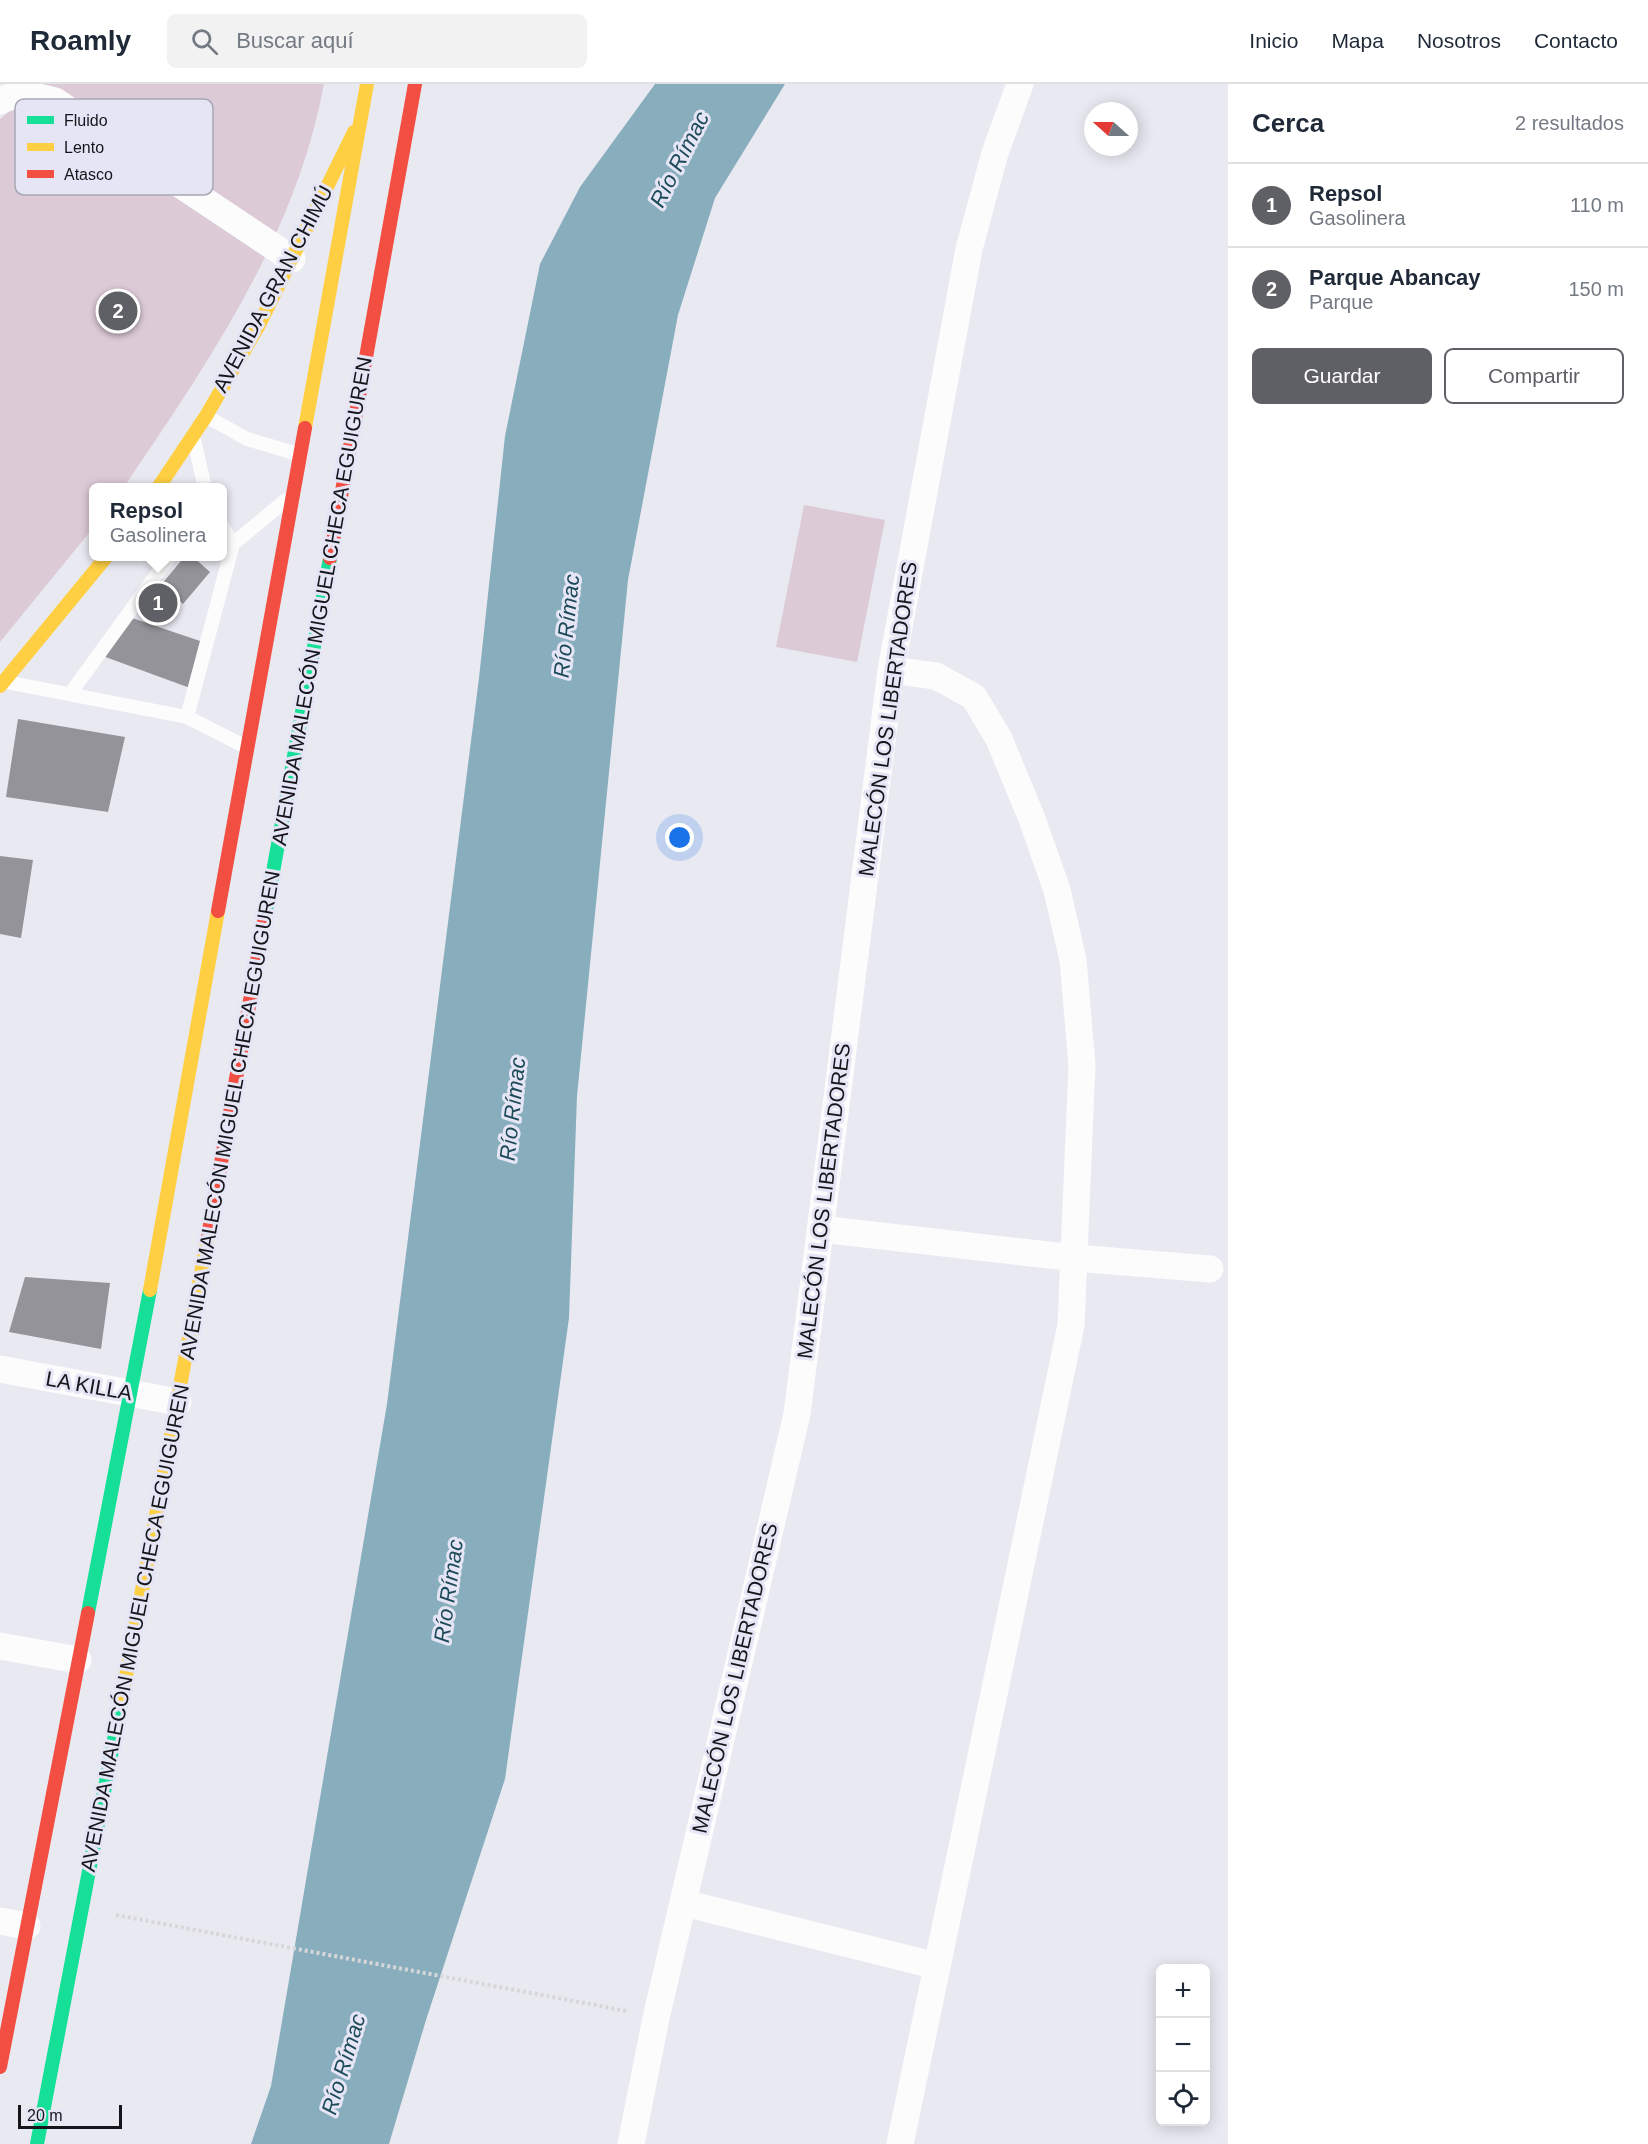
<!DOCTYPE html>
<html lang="es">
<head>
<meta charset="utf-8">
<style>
  body { margin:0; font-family:Helvetica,sans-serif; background:#f2f2f3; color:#1f2937 }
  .controls { position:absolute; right:18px; bottom:18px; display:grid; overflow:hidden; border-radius:9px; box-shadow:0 3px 15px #0003 }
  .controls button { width:54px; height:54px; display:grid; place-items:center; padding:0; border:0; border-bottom:2px solid #e0e1e3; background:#fff; color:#1f2937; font:30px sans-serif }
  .compass { position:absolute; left:1084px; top:18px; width:54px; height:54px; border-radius:50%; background:#fff; box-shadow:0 3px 15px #0003; rotate:291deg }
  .scale { position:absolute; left:18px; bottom:15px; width:104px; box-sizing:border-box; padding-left:6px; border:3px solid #15151b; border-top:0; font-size:16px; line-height:21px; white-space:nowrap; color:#15151b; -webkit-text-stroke:4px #e5e5f6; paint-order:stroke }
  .you { position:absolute; left:680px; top:754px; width:21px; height:21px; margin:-15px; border:4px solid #fff; border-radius:50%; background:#1a73e8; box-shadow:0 0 0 9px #1a73e833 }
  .badge { display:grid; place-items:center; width:39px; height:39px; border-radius:50%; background:#5f5f66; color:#fff; font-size:20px; font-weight:700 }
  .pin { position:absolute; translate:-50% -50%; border:3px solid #fff; box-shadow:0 2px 6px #0006 }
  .popup { position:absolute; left:89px; top:399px; width:138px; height:78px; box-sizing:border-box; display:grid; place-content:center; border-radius:9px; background:#fff; filter:drop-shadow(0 2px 4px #0005); font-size:20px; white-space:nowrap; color:#747a83 }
  .popup b { font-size:22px; color:#1f2937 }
  .popup::after { content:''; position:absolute; left:50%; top:100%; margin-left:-12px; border:12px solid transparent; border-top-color:#fff }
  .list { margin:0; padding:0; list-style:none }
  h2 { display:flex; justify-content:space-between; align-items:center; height:78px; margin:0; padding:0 24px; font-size:26px }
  h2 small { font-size:20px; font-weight:400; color:#747a83 }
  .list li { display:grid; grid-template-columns:39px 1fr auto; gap:18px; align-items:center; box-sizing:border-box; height:84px; padding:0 24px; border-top:2px solid #e0e1e3 }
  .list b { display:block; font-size:22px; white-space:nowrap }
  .list p { margin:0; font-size:20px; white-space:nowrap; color:#747a83 }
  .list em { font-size:20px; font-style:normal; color:#747a83 }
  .actions { display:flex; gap:12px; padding:18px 24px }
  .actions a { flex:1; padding:14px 0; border:2px solid #5f5f66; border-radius:9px; text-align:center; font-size:21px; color:#5f5f66 }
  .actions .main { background:#5f5f66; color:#fff }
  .icon { flex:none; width:33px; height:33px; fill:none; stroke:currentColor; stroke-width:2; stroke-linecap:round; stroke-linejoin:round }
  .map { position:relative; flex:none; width:1228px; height:2060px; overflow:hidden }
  header { display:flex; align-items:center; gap:36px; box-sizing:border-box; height:84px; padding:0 30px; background:#fff; border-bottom:2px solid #e0e1e3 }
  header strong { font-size:28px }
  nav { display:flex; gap:33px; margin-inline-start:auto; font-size:21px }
  .search { width:420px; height:54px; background:#f2f2f3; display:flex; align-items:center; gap:15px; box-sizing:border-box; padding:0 21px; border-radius:9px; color:#747a83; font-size:22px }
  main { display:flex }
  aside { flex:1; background:#fff }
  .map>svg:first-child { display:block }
</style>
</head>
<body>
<header>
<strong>Roamly</strong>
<div class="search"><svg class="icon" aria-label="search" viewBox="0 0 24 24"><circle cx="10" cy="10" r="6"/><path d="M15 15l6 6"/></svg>Buscar aquí</div>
<nav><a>Inicio</a><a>Mapa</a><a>Nosotros</a><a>Contacto</a></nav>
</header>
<main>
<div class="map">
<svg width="1228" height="2060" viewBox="0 0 1228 2060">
  <rect width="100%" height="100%" fill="#e9e9f2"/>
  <path fill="#dccad7" d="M 39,0 L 324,0 C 296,151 209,278 124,403 L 94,404 L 93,444 L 0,558 L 0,35 L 40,2 Z
    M 804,421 L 885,436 L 857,578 L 776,563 Z"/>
  <path fill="#88aebd" d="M 655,0 L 785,0 L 715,114 L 678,231 L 628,496 L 577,1012 L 569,1234 L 505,1695 L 426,1936 L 389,2060 L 251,2060 L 271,2002 L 387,1320 L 479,594 L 505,352 L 540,180 L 580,103 Z"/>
  <path fill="#949399" d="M 185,472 L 192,472 L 210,488 L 183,520 L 161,501 Z
    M 129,533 L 206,559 L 190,604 L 100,571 Z
    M 18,635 L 125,653 L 108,728 L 6,713 Z
    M 0,772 L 33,776 L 21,854 L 0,850 Z
    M 25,1193 L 110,1199 L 101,1265 L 9,1248 Z"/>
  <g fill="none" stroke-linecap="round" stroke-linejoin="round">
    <path stroke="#d7d7d9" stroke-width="4" stroke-dasharray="3 3" stroke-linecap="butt" d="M 116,1831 L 627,1927"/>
    <path stroke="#fcfcfd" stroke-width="14" d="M 206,332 L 247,355 L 301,371
      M 194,356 L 205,404
      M 222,442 L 233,460
      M 6,598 L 187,633 L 246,663
      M 70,610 L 170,472
      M 187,633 L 233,460 L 286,416"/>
    <path stroke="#fcfcfd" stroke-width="27" d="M 0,17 C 15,8 38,12 55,17 L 292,175
      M 891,586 L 936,592 L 974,613 L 999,655 L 1032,735 L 1057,806 L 1073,876 L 1082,981 L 1071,1241 L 900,2060
      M 820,1145 L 1075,1174 L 1210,1185
      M 0,1285 L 178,1318
      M 0,1562 L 78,1576
      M 684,1819 L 937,1882
      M 0,1837 L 27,1842
      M 631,2060 L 656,1934 L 797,1330 L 891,586 L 969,165 L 995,69 L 1020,0"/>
    <path stroke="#16e098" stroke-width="14" d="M 265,832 L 330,474
      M 88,1529 L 150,1206
      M 37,2060 L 121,1619"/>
    <path stroke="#ffcf43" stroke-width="14" d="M 305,344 L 367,0
      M 158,404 L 206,332 L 259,241 L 354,48
      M 0,602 L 107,472
      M 150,1206 L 218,827
      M 121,1619 L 208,1152"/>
    <path stroke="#f24e42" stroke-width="14" d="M 330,474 L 415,0
      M 218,827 L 305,344
      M 208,1152 L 265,832
      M 0,1983 L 88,1529"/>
  </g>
  <g text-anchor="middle" stroke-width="6" stroke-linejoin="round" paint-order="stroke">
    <g font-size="21" fill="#15151b" stroke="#e5e5f6">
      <text transform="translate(273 205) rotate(-62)" y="7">AVENIDA GRAN CHIMÚ</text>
      <text transform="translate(322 517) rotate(-80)" y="7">AVENIDA MALECÓN MIGUEL CHECA EGUIGUREN</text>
      <text transform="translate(888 635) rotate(-82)" y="7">MALECÓN LOS LIBERTADORES</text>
      <text transform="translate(230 1031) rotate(-80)" y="7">AVENIDA MALECÓN MIGUEL CHECA EGUIGUREN</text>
      <text transform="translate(824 1117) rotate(-83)" y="7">MALECÓN LOS LIBERTADORES</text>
      <text transform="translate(89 1302) rotate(10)" y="7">LA KILLA</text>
      <text transform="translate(135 1544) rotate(-79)" y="7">AVENIDA MALECÓN MIGUEL CHECA EGUIGUREN</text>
      <text transform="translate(735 1594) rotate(-77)" y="7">MALECÓN LOS LIBERTADORES</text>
    </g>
    <g font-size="22" font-style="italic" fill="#1d4a59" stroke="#e5e5f6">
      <text transform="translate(679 75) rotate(-63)" y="8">Río Rímac</text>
      <text transform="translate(566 542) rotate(-84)" y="8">Río Rímac</text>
      <text transform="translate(512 1025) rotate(-84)" y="8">Río Rímac</text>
      <text transform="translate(448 1507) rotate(-82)" y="8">Río Rímac</text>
      <text transform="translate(343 1980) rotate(-73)" y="8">Río Rímac</text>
    </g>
  </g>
  <rect x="15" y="15" width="198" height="96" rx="9" fill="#e5e5f6" stroke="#a7a7b4" stroke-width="1.5"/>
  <rect x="27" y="32" width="27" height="8" fill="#16e098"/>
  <rect x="27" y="59" width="27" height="8" fill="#ffcf43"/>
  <rect x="27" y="86" width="27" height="8" fill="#f24e42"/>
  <g font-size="16" fill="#15151b">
    <text x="64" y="42">Fluido</text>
    <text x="64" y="69">Lento</text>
    <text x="64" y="96">Atasco</text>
  </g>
</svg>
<div class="controls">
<button>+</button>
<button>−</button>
<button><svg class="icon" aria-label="locate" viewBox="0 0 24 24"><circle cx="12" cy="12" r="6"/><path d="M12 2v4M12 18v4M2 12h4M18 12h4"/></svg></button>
</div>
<svg class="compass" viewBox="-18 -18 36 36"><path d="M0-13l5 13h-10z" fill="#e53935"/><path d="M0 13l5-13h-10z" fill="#747a83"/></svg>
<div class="scale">20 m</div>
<div class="you"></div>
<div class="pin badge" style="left:158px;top:519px">1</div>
<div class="popup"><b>Repsol</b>Gasolinera</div>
<div class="pin badge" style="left:118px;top:227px">2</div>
</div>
<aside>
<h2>Cerca<small>2 resultados</small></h2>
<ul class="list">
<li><span class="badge">1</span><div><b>Repsol</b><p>Gasolinera</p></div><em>110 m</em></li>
<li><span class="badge">2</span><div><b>Parque Abancay</b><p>Parque</p></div><em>150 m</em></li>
</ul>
<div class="actions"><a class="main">Guardar</a><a>Compartir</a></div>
</aside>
</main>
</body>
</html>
